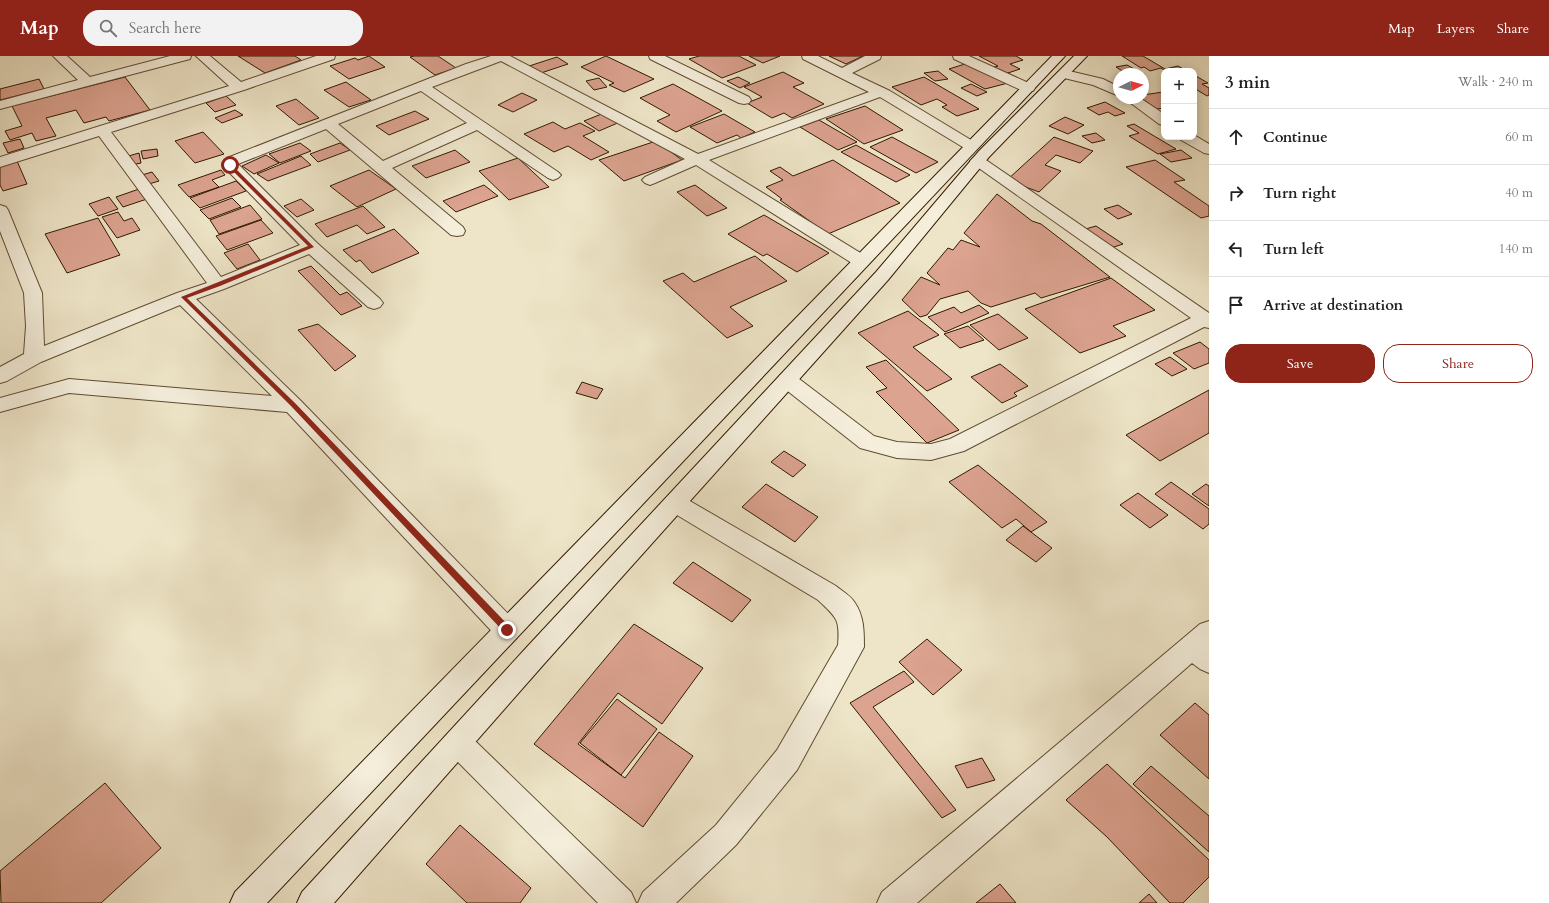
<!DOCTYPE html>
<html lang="en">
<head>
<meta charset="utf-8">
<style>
  body { margin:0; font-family:Cardo,serif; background:#f2f2f2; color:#202124 }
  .controls { position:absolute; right:12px; top:12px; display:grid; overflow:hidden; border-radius:8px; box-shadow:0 2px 10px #0003 }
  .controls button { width:36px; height:36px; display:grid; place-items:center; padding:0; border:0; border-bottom:1px solid #e0e0e0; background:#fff; color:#202124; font:20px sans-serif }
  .compass { position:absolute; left:1113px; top:12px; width:36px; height:36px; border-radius:50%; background:#fff; box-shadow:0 2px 10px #0003; rotate:85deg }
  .stop { position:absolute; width:12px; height:12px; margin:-9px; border:3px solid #8f2418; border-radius:50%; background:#fff }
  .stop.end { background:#8f2418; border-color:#fff; box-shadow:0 1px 4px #0008 }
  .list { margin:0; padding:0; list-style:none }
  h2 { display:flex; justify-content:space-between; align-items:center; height:52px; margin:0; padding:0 16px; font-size:17px }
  h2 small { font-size:13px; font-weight:400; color:#757577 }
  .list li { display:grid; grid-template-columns:26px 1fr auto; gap:12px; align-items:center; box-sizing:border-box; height:56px; padding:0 16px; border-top:1px solid #e0e0e0 }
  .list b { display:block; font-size:15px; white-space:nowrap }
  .list em { font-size:13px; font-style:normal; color:#757577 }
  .actions { display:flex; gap:8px; padding:12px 16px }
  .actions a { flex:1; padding:9px 0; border:1px solid #8f2418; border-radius:16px; text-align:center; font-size:14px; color:#8f2418 }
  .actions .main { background:#8f2418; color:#fff }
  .icon { flex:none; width:22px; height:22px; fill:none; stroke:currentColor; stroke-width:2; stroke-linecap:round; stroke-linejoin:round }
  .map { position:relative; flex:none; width:1209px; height:847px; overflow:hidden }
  header { display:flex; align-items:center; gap:24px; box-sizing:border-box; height:56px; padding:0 20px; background:#8f2418; color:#fff }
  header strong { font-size:19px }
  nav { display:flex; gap:22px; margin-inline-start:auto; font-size:14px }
  .search { width:280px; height:36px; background:#f2f2f2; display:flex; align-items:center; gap:10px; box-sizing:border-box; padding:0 14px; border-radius:16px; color:#757577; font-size:15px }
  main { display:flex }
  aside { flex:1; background:#fff }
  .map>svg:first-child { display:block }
</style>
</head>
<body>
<header>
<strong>Map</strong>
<div class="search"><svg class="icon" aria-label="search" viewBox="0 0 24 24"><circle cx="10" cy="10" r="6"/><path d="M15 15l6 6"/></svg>Search here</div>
<nav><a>Map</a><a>Layers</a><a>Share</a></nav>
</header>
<main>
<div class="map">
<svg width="1209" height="847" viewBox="0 0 1209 847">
  <rect width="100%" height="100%" fill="#eee5c8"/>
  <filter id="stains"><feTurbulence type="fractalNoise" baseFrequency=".005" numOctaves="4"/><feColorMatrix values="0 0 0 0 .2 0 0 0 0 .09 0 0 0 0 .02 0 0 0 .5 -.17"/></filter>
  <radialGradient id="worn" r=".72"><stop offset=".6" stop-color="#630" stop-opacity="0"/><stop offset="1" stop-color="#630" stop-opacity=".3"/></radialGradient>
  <path fill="#dca390" stroke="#311900" d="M 238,0 L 295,0 L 301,4 L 265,17 Z
    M 369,0 L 385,11 L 349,23 L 330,10 L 355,2 L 358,4 Z
    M 414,0 L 438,0 L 456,12 L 435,19 L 410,1 Z
    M 606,0 L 654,23 L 624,36 L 609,29 L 614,27 L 581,11 Z
    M 699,0 L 739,0 L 756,9 L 722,22 L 689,3 Z
    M 749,0 L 780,0 L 763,7 Z
    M 829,0 L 863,0 L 846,8 Z
    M 979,0 L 1016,0 L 1023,4 L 1010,8 L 1020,13 L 1002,19 L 990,12 L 998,10 Z
    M 1122,0 L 1143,0 L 1165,13 L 1178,10 L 1187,15 L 1165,15 L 1161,12 L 1150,15 L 1144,11 L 1141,12 Z
    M 557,1 L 568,8 L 541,17 L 529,10 Z
    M 968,7 L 1008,27 L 985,33 L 949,13 Z
    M 1127,9 L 1145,19 L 1127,18 L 1116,11 Z
    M 938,15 L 948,23 L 935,25 L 924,17 Z
    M 783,16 L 804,27 L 793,31 L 824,48 L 792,62 L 784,57 L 772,62 L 747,47 L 762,41 L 744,31 Z
    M 1194,19 L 1208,27 L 1202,28 L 1209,32 L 1209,39 L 1207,40 L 1194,32 Z
    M 125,21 L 150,54 L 109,65 L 106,61 L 84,67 L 76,54 L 46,62 L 56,80 L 36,85 L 32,77 L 10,84 L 5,75 L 22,70 L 12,50 Z
    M 738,21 L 750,27 L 740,32 L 727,25 Z
    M 924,21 L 979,53 L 957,60 L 942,51 L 947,49 L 937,43 L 921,49 L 892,31 Z
    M 599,22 L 607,31 L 594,34 L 586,25 Z
    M 39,23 L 44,33 L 0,44 L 0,33 Z
    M 346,26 L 371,44 L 349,51 L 324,34 Z
    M 673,28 L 722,55 L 676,76 L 657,65 L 670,59 L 640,42 Z
    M 971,28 L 987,36 L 977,40 L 961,32 Z
    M 1163,36 L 1164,52 L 1157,53 L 1141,42 L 1143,42 L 1143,39 Z
    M 522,37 L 537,44 L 513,56 L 498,49 Z
    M 226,40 L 236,49 L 215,56 L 206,47 Z
    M 296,43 L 319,62 L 299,69 L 276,50 Z
    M 1105,46 L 1125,57 L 1115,60 L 1108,56 L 1099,59 L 1087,52 Z
    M 865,50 L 903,74 L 864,88 L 826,63 Z
    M 235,54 L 243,59 L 222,67 L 215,62 Z
    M 415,55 L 429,63 L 389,79 L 376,70 Z
    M 604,57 L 620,66 L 599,75 L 584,65 Z
    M 724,58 L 755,76 L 741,82 L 737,79 L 717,87 L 690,71 Z
    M 1065,61 L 1084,69 L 1068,78 L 1049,70 Z
    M 819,64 L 857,86 L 838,94 L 800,71 Z
    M 553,66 L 565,73 L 580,67 L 595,75 L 583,80 L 609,96 L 591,104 L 568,90 L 554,96 L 524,78 Z
    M 1134,68 L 1176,93 L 1158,98 L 1129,80 L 1139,77 L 1127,70 Z
    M 203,76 L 224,98 L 195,107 L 175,85 Z
    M 1096,77 L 1105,84 L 1092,87 L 1082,80 Z
    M 892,81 L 938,106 L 916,117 L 870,91 Z
    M 1054,81 L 1093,95 L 1080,107 L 1056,99 L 1045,109 L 1061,115 L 1039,136 L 1007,124 Z
    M 20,83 L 24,92 L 8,97 L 3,87 Z
    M 656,85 L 682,104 L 624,125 L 599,104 Z
    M 300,87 L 311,95 L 280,107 L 269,98 Z
    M 340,87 L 350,94 L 318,106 L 310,98 Z
    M 856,89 L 910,119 L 896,126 L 841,96 Z
    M 157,93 L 158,100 L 143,103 L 141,95 Z
    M 455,94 L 470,106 L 426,122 L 412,110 Z
    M 1181,94 L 1192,102 L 1171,106 L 1160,98 Z
    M 139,97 L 141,107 L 131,109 L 125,101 Z
    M 266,99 L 279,107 L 254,118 L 242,110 Z
    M 301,100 L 311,109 L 268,125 L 257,118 Z
    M 518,102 L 549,131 L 509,144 L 479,115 Z
    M 833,104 L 900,147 L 828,178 L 780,144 L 782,143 L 766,131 L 783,124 L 770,115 L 780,111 L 793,120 Z
    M 1155,104 L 1185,124 L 1174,126 L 1209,150 L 1209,160 L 1201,162 L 1126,111 Z
    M 17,105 L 27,128 L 3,135 L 0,129 L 0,110 Z
    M 221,114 L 225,119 L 212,124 L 219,131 L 189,141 L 178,129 Z
    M 369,114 L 396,133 L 357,151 L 330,130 Z
    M 152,116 L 159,125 L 149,128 L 142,119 Z
    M 236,125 L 246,135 L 200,152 L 190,142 Z
    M 484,129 L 498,140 L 456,156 L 443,145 Z
    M 695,129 L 727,152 L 707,160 L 677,136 Z
    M 139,133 L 147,143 L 123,151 L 116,141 Z
    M 997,138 L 1032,165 L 1041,168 L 1110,221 L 1041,242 L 1035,237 L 991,251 L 981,247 L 968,235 L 940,243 L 927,259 L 920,261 L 902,244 L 921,221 L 940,229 L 927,217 L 948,192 L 953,194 L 961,184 L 980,191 L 964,177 Z
    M 109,141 L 118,153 L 98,160 L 89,148 Z
    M 232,142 L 241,151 L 209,163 L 200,154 Z
    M 301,143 L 314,154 L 297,161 L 284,150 Z
    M 250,149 L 262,163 L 219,178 L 210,164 Z
    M 1118,149 L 1132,158 L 1118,163 L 1104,153 Z
    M 363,150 L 385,171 L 367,178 L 357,169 L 327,181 L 315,168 Z
    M 118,156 L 124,165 L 132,162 L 140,174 L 117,182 L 102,161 Z
    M 764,159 L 829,197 L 797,216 L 767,198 L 763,200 L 728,178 Z
    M 98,162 L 120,199 L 67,217 L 45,178 Z
    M 261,164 L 273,177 L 227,194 L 216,180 Z
    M 1096,170 L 1123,188 L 1108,193 L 1082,174 Z
    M 394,173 L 419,197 L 372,217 L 360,204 L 356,206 L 343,194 Z
    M 248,188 L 260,204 L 237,213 L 224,197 Z
    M 755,200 L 787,225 L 730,251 L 753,270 L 727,282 L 663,225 L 683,217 L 694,226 Z
    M 311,210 L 340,239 L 347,236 L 362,250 L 341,259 L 298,215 Z
    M 1111,222 L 1155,254 L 1113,270 L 1126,280 L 1080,297 L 1025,253 Z
    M 979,249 L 989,257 L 945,276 L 928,261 L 954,251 L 961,257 Z
    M 908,255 L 939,279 L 913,291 L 952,323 L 927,335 L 858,277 Z
    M 998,258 L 1028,282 L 999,294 L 970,269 Z
    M 318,268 L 356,300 L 335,315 L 298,274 Z
    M 968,270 L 984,284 L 960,292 L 944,278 Z
    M 1200,286 L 1209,293 L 1209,307 L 1194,313 L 1173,297 Z
    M 1170,301 L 1187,313 L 1172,320 L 1155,308 Z
    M 886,304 L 959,374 L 927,387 L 876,336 L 887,332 L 866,311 Z
    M 1000,308 L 1028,330 L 1014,337 L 1017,340 L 1002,347 L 971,321 Z
    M 582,326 L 603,333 L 597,343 L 576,337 Z
    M 1209,334 L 1209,377 L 1160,405 L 1126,379 Z
    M 784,395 L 806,409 L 793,421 L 771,406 Z
    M 978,409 L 1047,466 L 1031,476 L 1016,463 L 1002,472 L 949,426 Z
    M 1171,426 L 1209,453 L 1209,468 L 1203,473 L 1155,438 Z
    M 766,428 L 818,461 L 795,486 L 742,451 Z
    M 1206,428 L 1209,430 L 1209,450 L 1192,438 Z
    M 1138,437 L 1168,459 L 1150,472 L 1120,449 Z
    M 1023,470 L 1052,492 L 1036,506 L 1006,484 Z
    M 693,506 L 751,544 L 732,566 L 673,527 Z
    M 634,568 L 703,612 L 662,668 L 618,637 L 578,688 L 625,722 L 659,676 L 693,700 L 643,771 L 534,688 Z
    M 927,583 L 962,614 L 933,639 L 899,606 Z
    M 904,615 L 914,626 L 873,651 L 956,754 L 942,762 L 850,647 Z
    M 617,643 L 657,673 L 621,719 L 580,687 Z
    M 1195,647 L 1209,659 L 1209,723 L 1160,679 Z
    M 982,702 L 995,724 L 967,732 L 955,710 Z
    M 1107,708 L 1209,804 L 1209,821 L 1183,847 L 1170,847 L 1107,781 L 1066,744 Z
    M 1151,710 L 1209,760 L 1209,796 L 1133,728 Z
    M 105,727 L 161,792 L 101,847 L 1,847 L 0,815 Z
    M 460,769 L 531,832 L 520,847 L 467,847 L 426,808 Z
    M 1000,828 L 1016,847 L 976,847 Z
    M 1149,838 L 1157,847 L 1139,847 Z"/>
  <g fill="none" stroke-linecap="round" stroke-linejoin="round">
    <g stroke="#604c32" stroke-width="2">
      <path id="street" d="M 53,0 L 67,0 L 90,21 L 170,0 L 191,0 L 190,3 L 0,53 L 0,45 L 78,24 Z
        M 196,0 L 210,0 L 241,26 L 316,0 L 335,0 L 334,3 L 244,34 L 111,76 L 221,221 L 300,189 L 225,112 L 222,109 L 227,102 L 466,8 L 491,0 L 510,0 L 698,98 L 869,36 L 803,3 L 802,0 L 818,0 L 842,12 L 865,0 L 881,0 L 880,3 L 852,17 L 890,35 L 976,87 L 978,90 L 976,93 L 971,94 L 966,93 L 880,41 L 709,104 L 867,201 L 870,205 L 867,209 L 861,210 L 855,209 L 696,109 L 655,127 L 650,129 L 645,127 L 642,124 L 645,121 L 685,103 L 501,5 L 432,31 L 558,116 L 561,119 L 558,122 L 553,124 L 548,122 L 477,74 L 392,112 L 463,171 L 465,175 L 463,179 L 457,180 L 451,179 L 326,73 L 238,108 L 317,187 L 380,243 L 383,247 L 380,251 L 374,253 L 368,251 L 309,198 L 224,233 L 196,243 L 300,344 L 516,566 L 520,574 L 516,582 L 507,585 L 498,582 L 287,356 L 69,337 L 0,356 L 0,342 L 69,323 L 272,340 L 180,249 L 41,306 L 7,325 L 0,327 L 0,311 L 24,298 L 26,270 L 24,237 L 0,175 L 0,149 L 6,151 L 8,154 L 42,237 L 44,290 L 177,237 L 207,227 L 99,80 L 0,111 L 0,101 L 229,30 ZM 421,35 L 467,67 L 383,105 L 338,68 Z
        M 649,0 L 665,0 L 749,41 L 751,44 L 749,47 L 744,48 L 739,47 L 650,3 Z
        M 953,0 L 969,0 L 1033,29 L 1035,32 L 1033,35 L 1023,35 L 954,3 Z
        M 1065,14 L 1103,23 L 1119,31 L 1119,40 L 1093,29 L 1060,21 L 1058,18 L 1060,15 Z
        M 1124,42 L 1140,42 L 1164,58 L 1164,69 L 1159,68 Z
        M 1194,79 L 1209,88 L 1209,98 L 1204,97 L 1181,84 L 1179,81 L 1194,81 Z
        M 978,100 L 983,102 L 1209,257 L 1209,272 L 1204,271 L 964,395 L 931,404 L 897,402 L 860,392 L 780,329 L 777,324 L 780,319 L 787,317 L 794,319 L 874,380 L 897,386 L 931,388 L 950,383 L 1191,262 L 973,108 L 970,105 L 973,102 Z
        M 675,438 L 683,441 L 836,530 C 842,535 851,540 855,547 C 864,560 864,576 864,591 L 797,714 L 736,789 L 676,847 L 638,847 L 643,836 L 716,769 L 777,694 L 838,589 C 840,563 837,562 818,544 L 667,453 L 664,447 L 667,441 Z
        M 1209,565 L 1209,617 L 1200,613 L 1192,607 L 917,847 L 877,847 L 882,836 L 1200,568 Z
        M 458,674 L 468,678 L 631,836 L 636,847 L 598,847 L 448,696 L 444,687 L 448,678 Z"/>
    </g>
    <g stroke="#311900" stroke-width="2">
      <path id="secondary" d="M 1052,0 L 1065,0 L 267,847 L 230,847 L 235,836 Z
        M 1074,0 L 1087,0 L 989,101 L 888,224 L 544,608 L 334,847 L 297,847 L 302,836 L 526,592 L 876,216 L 979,95 Z"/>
    </g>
    <use href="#street" fill="#f4eedb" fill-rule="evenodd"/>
    <use href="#secondary" fill="#f4eedb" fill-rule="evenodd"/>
  </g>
  <path fill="#8f2418" d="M 228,108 L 231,108 L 314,191 L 220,230 L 187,242 L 295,347 L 510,571 L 510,576 L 504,576 L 291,350 L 181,241 L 308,190 L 228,110 Z"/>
  <rect width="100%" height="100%" filter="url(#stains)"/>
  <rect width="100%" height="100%" fill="url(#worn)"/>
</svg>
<div class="controls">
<button>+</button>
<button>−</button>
</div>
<svg class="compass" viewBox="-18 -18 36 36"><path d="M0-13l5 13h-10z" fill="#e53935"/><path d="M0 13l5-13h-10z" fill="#757577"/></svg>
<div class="stop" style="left:230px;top:109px"></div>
<div class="stop end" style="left:507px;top:574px"></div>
</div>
<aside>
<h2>3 min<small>Walk · 240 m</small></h2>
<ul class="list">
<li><svg class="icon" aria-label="ahead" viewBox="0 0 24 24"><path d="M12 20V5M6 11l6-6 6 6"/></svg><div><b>Continue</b></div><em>60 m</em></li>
<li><svg class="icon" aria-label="right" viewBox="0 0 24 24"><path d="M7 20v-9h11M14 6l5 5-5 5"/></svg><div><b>Turn right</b></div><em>40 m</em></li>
<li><svg class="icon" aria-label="left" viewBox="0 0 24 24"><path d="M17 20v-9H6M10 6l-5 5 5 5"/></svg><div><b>Turn left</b></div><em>140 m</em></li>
<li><svg class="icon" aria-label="arrive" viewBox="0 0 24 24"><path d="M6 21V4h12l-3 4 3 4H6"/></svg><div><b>Arrive at destination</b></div></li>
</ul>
<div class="actions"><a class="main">Save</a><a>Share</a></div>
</aside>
</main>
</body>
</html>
